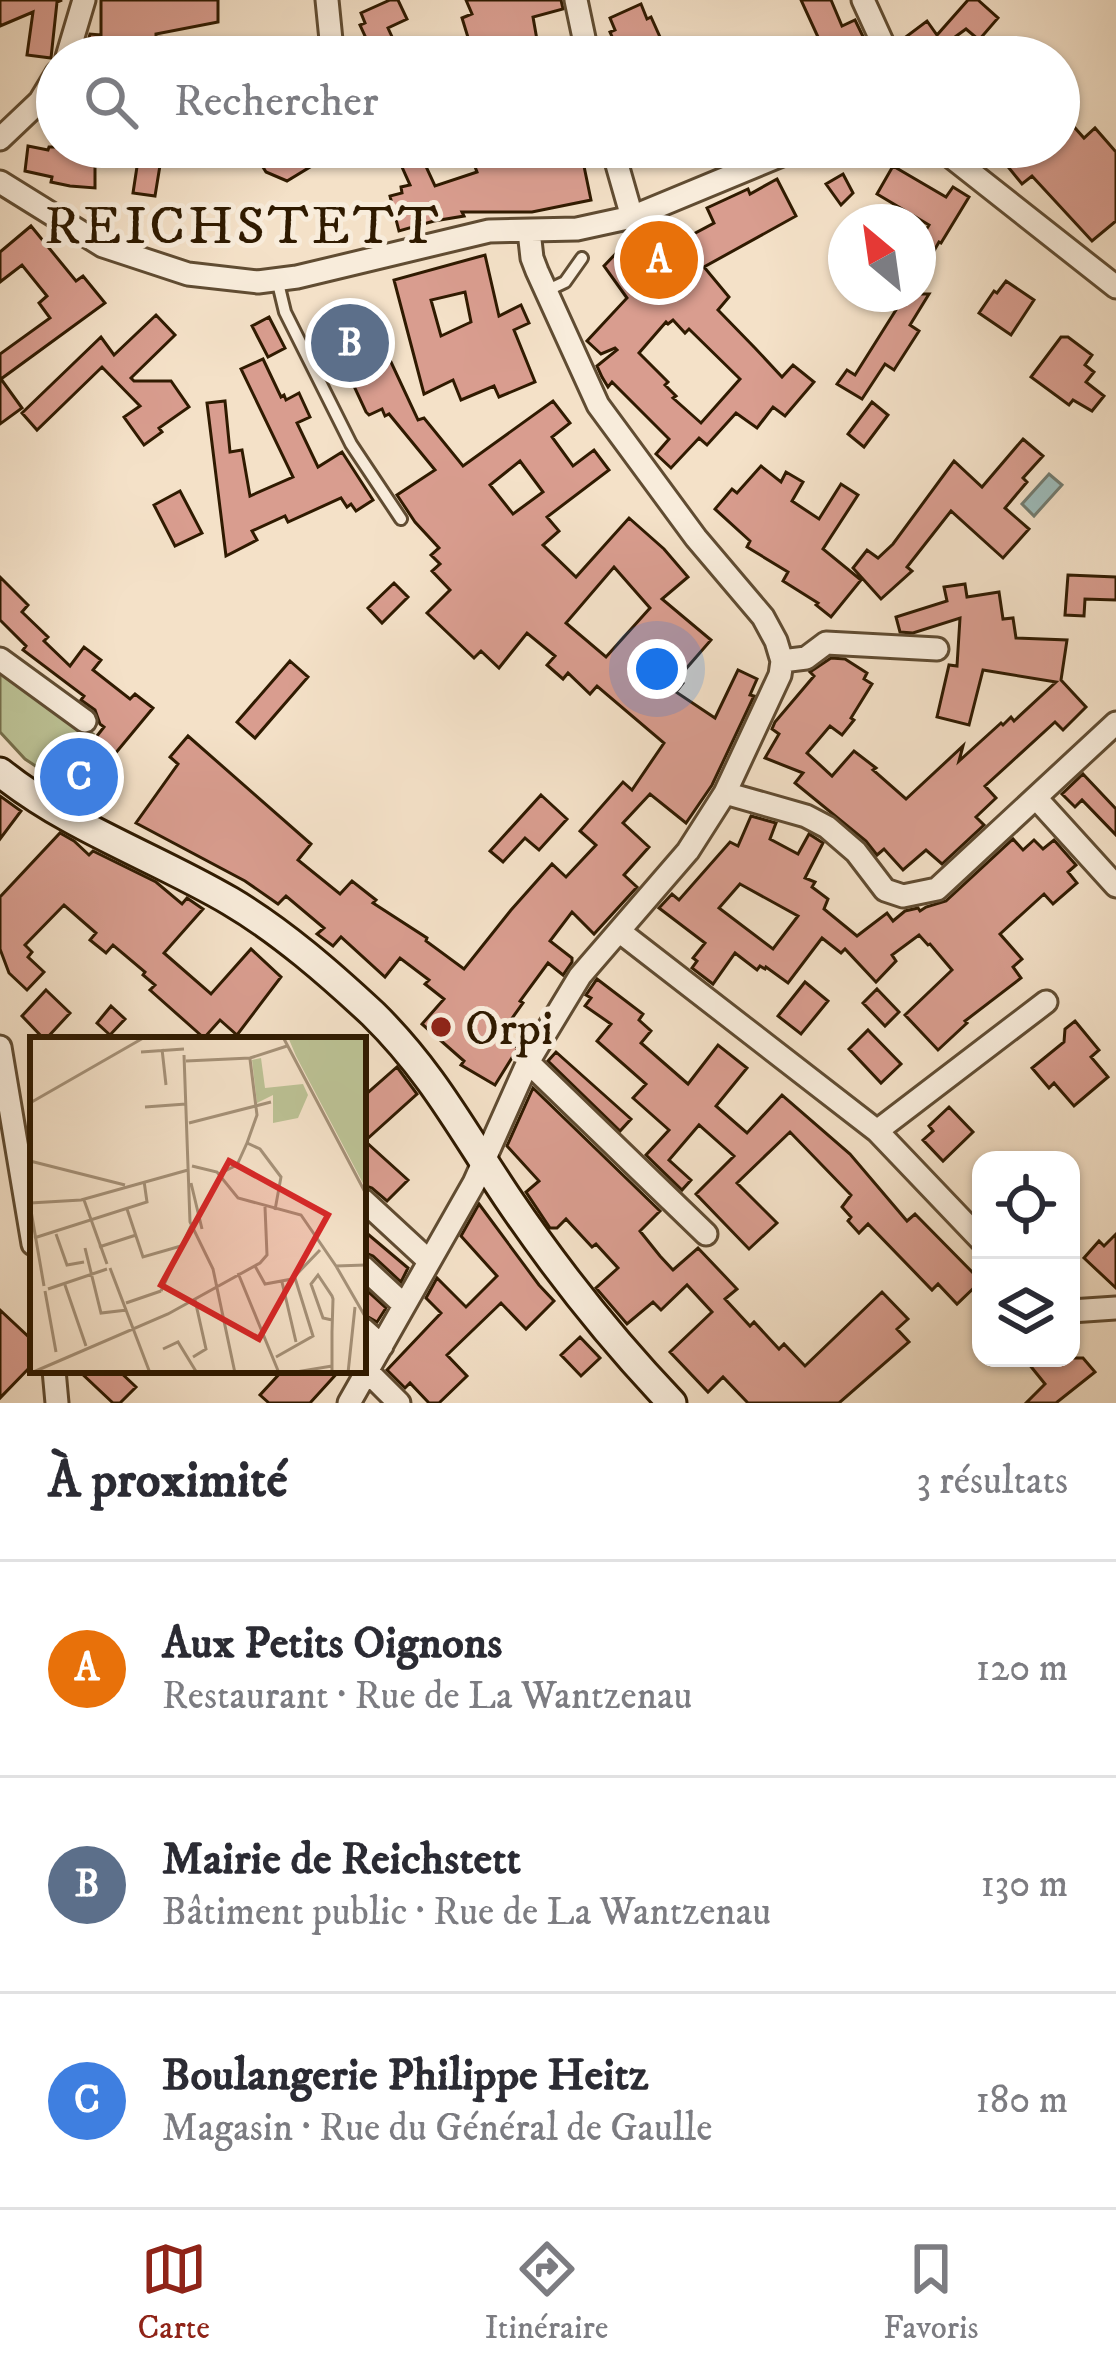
<!DOCTYPE html>
<html lang="fr">
<head>
<meta charset="utf-8">
<style>
  body { margin:0; font-family:"IM FELL DW Pica",serif; background:#f2f2f3; color:#2b2b33 }
  .controls { position:absolute; right:36px; bottom:36px; display:grid; overflow:hidden; border-radius:24px; box-shadow:0 3px 9px #0004 }
  .controls button { width:108px; height:108px; display:grid; place-items:center; padding:0; border:0; border-bottom:3px solid #e1e1e2; background:#fff; color:#2b2b33; font:60px sans-serif }
  .compass { position:absolute; left:828px; top:204px; width:108px; height:108px; border-radius:50%; background:#fff; box-shadow:0 3px 9px #0004; rotate:331deg }
  .you { position:absolute; left:657px; top:669px; width:42px; height:42px; margin:-30px; border:9px solid #fff; border-radius:50%; background:#1a73e8; box-shadow:0 0 0 18px #1a73e833 }
  .badge { display:grid; place-items:center; width:78px; height:78px; border-radius:50%; background:#8f2418; color:#fff; font-size:39px; font-weight:700 }
  .pin { position:absolute; translate:-50% -50%; border:6px solid #fff; box-shadow:0 3px 12px #0006 }
  .list { margin:0; padding:0; list-style:none }
  h2 { display:flex; justify-content:space-between; align-items:center; height:156px; margin:0; padding:0 48px; font-size:51px }
  h2 small { font-size:39px; font-weight:400; color:#7c7c81 }
  .list li { display:grid; grid-template-columns:78px 1fr auto; gap:36px; align-items:center; box-sizing:border-box; height:216px; padding:0 48px; border-top:3px solid #e1e1e2 }
  .list b { display:block; font-size:45px; white-space:nowrap }
  .list p { margin:0; font-size:39px; white-space:nowrap; color:#7c7c81 }
  .list em { font-size:39px; font-style:normal; color:#7c7c81 }
  .icon { flex:none; width:66px; height:66px; fill:none; stroke:currentColor; stroke-width:2; stroke-linecap:round; stroke-linejoin:round }
  .map { position:relative; flex:none; width:1116px; height:1403px; overflow:hidden }
  .search { position:absolute; background:#fff; box-shadow:0 3px 9px #0004; left:36px; right:36px; top:36px; height:132px; display:flex; align-items:center; gap:30px; box-sizing:border-box; padding:0 42px; border-radius:66px; color:#7c7c81; font-size:45px }
  .sheet { height:804px; background:#fff }
  nav { display:flex; justify-content:space-around; align-items:center; box-sizing:border-box; height:168px; border-top:3px solid #e1e1e2; background:#fff; font-size:33px; color:#7c7c81 }
  nav a { display:grid; justify-items:center; gap:6px }
  nav .on { color:#8f2418 }
  .map>svg:first-child { display:block }
</style>
</head>
<body>
<div class="map">
<svg width="1116" height="1403" viewBox="0 0 1116 1403">
  <rect width="100%" height="100%" fill="#f4e1c8"/>
  <filter id="stains"><feTurbulence type="fractalNoise" baseFrequency=".00167" numOctaves="4"/><feColorMatrix values="0 0 0 0 .2 0 0 0 0 .09 0 0 0 0 .02 0 0 0 .5 -.17"/></filter>
  <radialGradient id="worn" r=".72"><stop offset=".6" stop-color="#630" stop-opacity="0"/><stop offset="1" stop-color="#630" stop-opacity=".3"/></radialGradient>
  <path fill="#bcc295" stroke="#766e4a" stroke-width="3" d="M 2,668 L 93,734 L 58,781 L 25,759 L 0,732 L 0,669 Z"/>
  <path fill="#9dbcbb" stroke="#717b70" stroke-width="3" d="M 1049,474 L 1062,485 L 1034,516 L 1022,504 Z"/>
  <path fill="#d99d8f" stroke="#2f1a00" stroke-width="3" fill-rule="evenodd" d="M 0,0 L 62,0 L 57,2 L 51,58 L 27,55 L 33,12 L 0,26 Z
    M 101,0 L 218,0 L 218,22 L 156,34 L 156,37 L 249,43 L 249,57 L 133,57 L 85,51 L 90,34 L 101,35 Z
    M 390,0 L 398,0 L 407,19 L 388,28 L 393,39 L 371,49 L 360,25 L 365,23 L 361,13 Z
    M 466,0 L 561,0 L 563,9 L 533,17 L 540,57 L 474,57 L 462,18 L 472,14 Z
    M 801,0 L 831,0 L 842,26 L 855,20 L 873,57 L 772,57 L 818,37 Z
    M 968,0 L 978,0 L 998,18 L 979,40 L 966,29 L 929,56 L 924,50 L 915,57 L 904,57 L 899,42 L 927,21 L 937,35 Z
    M 641,4 L 647,19 L 651,17 L 664,46 L 656,49 L 660,57 L 621,57 L 610,32 L 615,30 L 610,18 Z
    M 1059,110 L 1084,138 L 1095,128 L 1116,152 L 1116,221 L 1092,241 L 1032,176 L 1022,184 L 992,147 L 1059,147 Z
    M 28,146 L 48,150 L 49,147 L 95,147 L 95,188 L 70,186 L 51,182 L 52,177 L 25,171 Z
    M 140,147 L 163,147 L 155,196 L 133,193 Z
    M 262,147 L 343,147 L 287,181 L 266,172 L 258,159 Z
    M 393,147 L 417,147 L 435,186 L 477,172 L 474,164 L 501,156 L 498,147 L 580,147 L 591,200 L 532,212 L 462,212 L 464,216 L 434,221 L 399,231 L 390,196 L 402,193 L 401,187 L 410,185 Z
    M 893,166 L 946,197 L 953,187 L 969,197 L 941,243 L 939,242 L 918,279 L 918,243 L 929,225 L 877,194 Z
    M 843,174 L 853,193 L 841,205 L 826,184 Z
    M 777,179 L 796,216 L 704,267 L 729,297 L 718,310 L 755,348 L 782,377 L 793,365 L 814,382 L 785,416 L 773,407 L 757,428 L 736,413 L 707,445 L 699,438 L 671,468 L 656,454 L 669,439 L 612,382 L 608,387 L 602,377 L 597,366 L 617,350 L 615,348 L 601,354 L 587,341 L 627,298 L 604,266 L 623,246 L 673,221 L 684,239 L 714,223 L 707,208 L 748,189 L 750,194 ZM 673,320 L 685,333 L 689,329 L 740,379 L 701,423 L 673,398 L 676,396 L 665,385 L 668,382 L 639,353 L 666,322 L 668,324 Z
    M 31,226 L 76,281 L 83,276 L 105,303 L 1,379 L 22,408 L 0,424 L 0,354 L 50,318 L 39,303 L 47,296 L 22,265 L 0,282 L 0,252 Z
    M 485,255 L 499,316 L 521,305 L 529,323 L 514,330 L 535,382 L 499,397 L 494,386 L 461,400 L 453,380 L 424,394 L 394,280 ZM 465,292 L 471,322 L 441,336 L 431,300 Z
    M 1006,281 L 1034,300 L 1011,335 L 979,313 L 994,291 L 997,293 Z
    M 906,294 L 929,294 L 910,325 L 919,331 L 894,370 L 885,364 L 862,399 L 837,384 L 847,370 L 855,375 Z
    M 156,315 L 175,335 L 131,378 L 134,381 L 171,381 L 189,407 L 159,428 L 162,432 L 144,445 L 124,417 L 140,406 L 102,367 L 37,430 L 22,413 L 101,337 L 114,355 Z
    M 369,315 L 418,420 L 424,418 L 463,466 L 553,401 L 570,423 L 552,437 L 573,466 L 594,450 L 609,470 L 547,517 L 559,531 L 543,545 L 576,577 L 629,518 L 664,549 L 688,577 L 662,599 L 711,640 L 678,678 L 683,683 L 676,692 L 715,718 L 738,670 L 757,679 L 750,695 L 754,696 L 712,785 L 686,823 L 650,794 L 623,823 L 649,847 L 624,875 L 637,887 L 594,934 L 572,912 L 550,941 L 572,958 L 572,962 L 563,975 L 548,963 L 520,1001 L 523,1003 L 500,1035 L 518,1048 L 495,1085 L 461,1065 L 464,1061 L 422,1024 L 444,999 L 425,984 L 429,980 L 400,958 L 385,977 L 341,937 L 333,946 L 317,934 L 324,928 L 286,896 L 278,904 L 245,881 L 136,823 L 178,764 L 170,757 L 188,736 L 311,844 L 298,860 L 340,894 L 352,881 L 376,900 L 373,903 L 427,938 L 426,941 L 464,969 L 511,910 L 552,864 L 566,877 L 596,845 L 580,831 L 623,782 L 632,790 L 664,743 L 597,686 L 590,694 L 568,673 L 563,679 L 547,665 L 555,656 L 527,633 L 499,668 L 481,651 L 474,658 L 427,613 L 450,590 L 432,571 L 440,564 L 431,555 L 439,548 L 415,522 L 397,495 L 435,470 L 389,414 L 385,416 L 382,409 L 369,415 L 366,412 L 347,371 L 331,379 L 311,334 L 348,317 L 351,323 ZM 520,461 L 543,492 L 513,514 L 490,485 ZM 614,567 L 650,608 L 606,657 L 566,623 Z
    M 269,317 L 285,348 L 268,357 L 252,326 Z
    M 1061,337 L 1068,337 L 1092,355 L 1085,365 L 1094,372 L 1086,382 L 1104,396 L 1092,411 L 1073,400 L 1069,405 L 1031,377 Z
    M 263,359 L 281,397 L 284,395 L 286,400 L 299,393 L 310,417 L 297,423 L 318,467 L 342,452 L 373,500 L 356,511 L 351,504 L 347,507 L 341,498 L 288,522 L 285,516 L 252,531 L 257,540 L 226,556 L 207,403 L 225,401 L 230,452 L 242,450 L 250,496 L 293,477 L 241,369 Z
    M 872,402 L 888,415 L 864,447 L 848,434 Z
    M 1023,439 L 1043,456 L 1023,478 L 1027,482 L 1005,508 L 1029,529 L 1003,558 L 951,511 L 907,567 L 912,571 L 881,599 L 853,568 L 867,550 L 878,558 L 893,544 L 954,461 L 982,487 Z
    M 761,466 L 781,482 L 786,472 L 803,482 L 792,501 L 819,519 L 841,484 L 858,495 L 823,549 L 861,580 L 831,617 L 816,605 L 818,603 L 783,581 L 788,572 L 747,547 L 750,541 L 715,509 L 732,489 L 737,493 Z
    M 180,491 L 202,533 L 175,546 L 154,505 Z
    M 1068,575 L 1116,577 L 1116,600 L 1085,599 L 1084,616 L 1065,615 Z
    M 0,577 L 28,605 L 22,612 L 48,637 L 44,641 L 70,666 L 84,647 L 101,660 L 93,670 L 130,699 L 135,694 L 153,708 L 114,755 L 116,756 L 100,779 L 95,775 L 81,794 L 61,782 L 104,727 L 100,724 L 95,710 L 81,700 L 84,696 L 23,650 L 26,646 L 0,620 Z
    M 394,583 L 408,597 L 382,623 L 368,608 Z
    M 965,584 L 967,597 L 999,592 L 1003,619 L 1013,618 L 1016,638 L 1067,640 L 1061,680 L 1086,707 L 1063,730 L 1055,722 L 985,786 L 996,798 L 976,817 L 984,825 L 942,864 L 926,850 L 903,870 L 884,849 L 877,855 L 866,841 L 795,783 L 803,773 L 765,758 L 779,734 L 772,729 L 775,722 L 814,676 L 810,672 L 831,658 L 845,659 L 867,673 L 864,679 L 872,684 L 851,718 L 854,720 L 842,735 L 830,726 L 807,753 L 832,776 L 854,751 L 876,768 L 873,770 L 906,799 L 963,746 L 959,761 L 1001,723 L 1003,725 L 1011,717 L 1014,721 L 1056,682 L 983,670 L 969,725 L 937,717 L 949,665 L 957,666 L 960,618 L 913,633 L 900,632 L 896,617 L 947,601 L 944,587 Z
    M 290,661 L 308,677 L 255,738 L 237,722 Z
    M 1083,774 L 1116,809 L 1116,835 L 1082,800 L 1075,807 L 1062,794 Z
    M 541,795 L 567,819 L 539,850 L 525,838 L 503,862 L 490,851 Z
    M 0,796 L 21,811 L 0,839 Z
    M 751,816 L 776,823 L 770,839 L 798,854 L 809,834 L 823,843 L 805,878 L 815,882 L 812,887 L 828,899 L 824,909 L 857,936 L 887,913 L 893,921 L 905,911 L 918,908 L 920,911 L 926,907 L 946,901 L 1013,839 L 1023,850 L 1034,840 L 1043,849 L 1054,840 L 1076,865 L 1068,872 L 1077,883 L 1053,904 L 1044,894 L 1000,934 L 1022,959 L 1013,967 L 1021,978 L 965,1021 L 967,1023 L 938,1050 L 905,1015 L 952,970 L 930,944 L 928,945 L 919,935 L 892,955 L 896,961 L 876,982 L 845,949 L 841,953 L 822,938 L 788,983 L 766,967 L 765,969 L 760,966 L 757,970 L 735,953 L 713,984 L 692,968 L 697,961 L 693,958 L 705,943 L 659,908 L 672,894 L 679,900 L 730,842 L 738,846 ZM 740,884 L 798,916 L 773,949 L 719,908 Z
    M 60,833 L 74,841 L 89,855 L 93,851 L 156,882 L 182,904 L 187,898 L 203,909 L 164,953 L 211,994 L 251,949 L 281,977 L 237,1035 L 220,1020 L 204,1038 L 150,990 L 155,985 L 143,975 L 145,972 L 113,945 L 106,953 L 90,940 L 96,933 L 64,905 L 25,945 L 32,952 L 28,957 L 44,972 L 27,990 L 9,973 L 0,949 L 0,897 Z
    M 597,979 L 643,1014 L 639,1020 L 651,1031 L 641,1043 L 688,1084 L 718,1045 L 747,1068 L 716,1106 L 747,1133 L 782,1095 L 850,1154 L 907,1221 L 915,1214 L 981,1281 L 957,1304 L 938,1284 L 932,1290 L 868,1224 L 859,1233 L 848,1221 L 851,1217 L 842,1207 L 851,1195 L 790,1132 L 737,1183 L 777,1223 L 749,1249 L 696,1194 L 734,1156 L 699,1125 L 669,1160 L 691,1180 L 682,1190 L 646,1155 L 669,1130 L 633,1098 L 646,1084 L 597,1041 L 611,1024 L 585,1006 L 591,998 L 586,995 Z
    M 805,982 L 828,1001 L 801,1034 L 778,1016 Z
    M 877,989 L 899,1012 L 885,1026 L 863,1003 Z
    M 46,990 L 70,1013 L 45,1040 L 22,1016 Z
    M 111,1006 L 125,1019 L 110,1035 L 97,1023 Z
    M 1075,1021 L 1099,1050 L 1091,1057 L 1108,1077 L 1074,1106 L 1054,1083 L 1049,1088 L 1032,1068 L 1064,1042 L 1065,1029 Z
    M 868,1030 L 901,1064 L 881,1083 L 849,1049 Z
    M 556,1052 L 631,1119 L 620,1131 L 548,1061 Z
    M 397,1067 L 417,1094 L 365,1141 L 408,1180 L 387,1201 L 372,1188 L 363,1185 L 363,1097 Z
    M 533,1088 L 660,1211 L 640,1231 L 660,1256 L 673,1270 L 698,1248 L 737,1289 L 725,1299 L 750,1326 L 754,1322 L 779,1349 L 784,1344 L 805,1366 L 882,1292 L 908,1319 L 897,1329 L 909,1342 L 839,1403 L 748,1403 L 723,1377 L 708,1392 L 670,1352 L 712,1312 L 687,1285 L 661,1310 L 653,1302 L 627,1324 L 596,1288 L 618,1268 L 596,1244 L 592,1247 L 566,1219 L 557,1228 L 550,1228 L 526,1192 L 539,1181 L 507,1146 Z
    M 949,1107 L 973,1132 L 943,1161 L 923,1140 L 933,1131 L 929,1126 Z
    M 479,1204 L 539,1285 L 554,1301 L 526,1329 L 501,1303 L 447,1355 L 467,1376 L 439,1403 L 429,1403 L 410,1383 L 405,1388 L 387,1370 L 441,1313 L 426,1298 L 437,1278 L 466,1307 L 497,1276 L 461,1236 Z
    M 363,1230 L 408,1268 L 401,1282 L 373,1256 L 363,1252 Z
    M 1116,1234 L 1116,1288 L 1084,1258 L 1099,1241 L 1104,1246 Z
    M 363,1287 L 386,1308 L 377,1322 L 363,1314 Z
    M 0,1310 L 33,1341 L 33,1364 L 0,1398 Z
    M 580,1337 L 600,1358 L 581,1376 L 561,1355 Z
    M 1024,1358 L 1083,1358 L 1095,1372 L 1056,1403 L 1026,1403 L 1045,1384 Z
    M 78,1370 L 118,1370 L 136,1387 L 120,1403 L 113,1403 Z
    M 283,1370 L 340,1370 L 310,1403 L 269,1403 L 260,1395 Z"/>
  <g fill="none" stroke-linecap="round" stroke-linejoin="round">
    <g stroke="#604c32" stroke-width="16">
      <path id="lane" d="M 277,279 L 285,312 L 351,444 L 401,519
        M 546,291 L 565,282 L 582,258"/>
    </g>
    <g stroke="#604c32" stroke-width="27">
      <path id="street" d="M 327,0 L 331,40
        M 576,0 L 588,57
        M 863,0 L 889,57
        M 67,57 L 84,0
        M 0,139 L 40,101 L 57,73
        M 612,147 L 632,217
        M 934,147 L 950,156 L 1116,287
        M 0,182 L 103,246 L 188,274 L 258,282 L 297,277 L 489,231 L 577,229 L 632,217 L 801,147
        M 0,659 L 85,721
        M 782,661 L 806,658 L 826,643 L 937,649
        M 725,793 L 806,816 L 827,827 L 856,852 L 885,890 L 903,896 L 937,889 L 1116,723
        M 1036,798 L 1116,886
        M 619,931 L 877,1131 L 981,1240
        M 0,1047 L 33,1244
        M 528,1062 L 706,1234
        M 877,1131 L 1046,1002
        M 363,1200 L 429,1261
        M 363,1267 L 404,1305
        M 1071,1311 L 1116,1308
        M 363,1329 L 382,1346
        M 54,1370 L 57,1403
        M 368,1372 L 399,1403
        M 349,1403 L 474,1183 L 528,1062 L 580,976 L 688,851 L 725,793 L 780,675 L 782,661 L 776,641 L 763,617 L 696,538 L 598,405 L 537,271 L 532,258 L 529,231"/>
    </g>
    <g stroke="#2f1a00" stroke-width="33">
      <path id="secondary" d="M 0,772 C 68,827 155,857 230,901 C 281,931 330,974 373,1014 C 432,1072 462,1130 507,1197 C 557,1271 611,1339 672,1403"/>
    </g>
    <use href="#lane" stroke="#f8ecdb" stroke-width="10"/>
    <use href="#street" stroke="#f8ecdb" stroke-width="21"/>
    <use href="#secondary" stroke="#f8ecdb" stroke-width="27"/>
  </g>
  <circle fill="#8f2418" stroke="#f8ecdb" stroke-width="4.5" cx="441" cy="1027" r="12"/>
  <g text-anchor="middle" stroke-width="10" stroke-linejoin="round" paint-order="stroke">
    <g font-size="48" fill="#2f1a00" stroke="#f8ecdb" text-anchor="start">
      <text x="465" y="1044">Orpi</text>
    </g>
    <g font-size="54" letter-spacing="3" fill="#2f1a00" stroke="#f8ecdb">
      <text x="243" y="243">REICHSTETT</text>
    </g>
  </g>
  <g transform="translate(30 1037)">
    <rect width="336" height="336" fill="#f4e1c8"/>
    <path d="M 258,0 L 336,0 L 336,152 L 266,19 ZM 231,21 L 235,51 L 273,47 L 278,58 L 268,81 L 243,86 L 243,58 L 227,66 L 222,23 Z" fill="#bcc295"/>
    <path fill="none" stroke="#a59178" stroke-width="3" d="M 253,0 L 336,157M 132,12 L 136,48M 111,15 L 154,12M 154,18 L 160,185 L 183,232 L 205,336M 156,24 L 220,21 L 257,9M 0,66 L 115,0M 115,70 L 156,67M 159,86 L 241,65M 217,106 L 227,78 L 220,22M 0,124 L 95,148M 162,129 L 187,135 L 208,161 L 271,178 L 306,229 L 336,228M 189,137 L 207,128 L 217,106 L 230,112 L 251,140 L 245,173M 161,146 L 172,192M 54,163 L 77,227M 0,166 L 51,163 L 158,133M 0,168 L 14,249M 97,172 L 113,220 L 151,209M 26,197 L 37,228 L 54,225M 4,201 L 117,165 L 114,144M 69,210 L 106,198M 55,211 L 71,276 L 97,273M 225,229 L 235,247 L 262,242 L 290,213M 306,229 L 336,281M 80,231 L 120,336M 208,236 L 249,336M 252,245 L 266,305M 35,248 L 56,309M 18,252 L 77,232M 15,254 L 26,315M 131,254 L 161,189M 96,266 L 131,254M 133,312 L 148,305 L 167,336M 163,320 L 176,312 L 165,263M 246,320 L 283,299 L 265,241M 1,336 L 138,277 L 230,226 L 237,218 L 235,170M 260,336 L 302,329M 302,336 L 302,295 L 303,262 L 302,259 L 288,238 L 281,247 L 293,281 L 302,283M 318,336 L 325,270"/>
    <path fill="#d62828" fill-opacity="0.15" stroke="#d62828" stroke-width="6" d="M 199,124 L 298,178 L 229,302 L 131,248 Z"/>
    <rect width="336" height="336" fill="none" stroke="#2f1a00" stroke-width="6"/>
  </g>
  <rect width="100%" height="100%" filter="url(#stains)"/>
  <rect width="100%" height="100%" fill="url(#worn)"/>
</svg>
<div class="controls">
<button><svg class="icon" aria-label="locate" viewBox="0 0 24 24"><circle cx="12" cy="12" r="6"/><path d="M12 2v4M12 18v4M2 12h4M18 12h4"/></svg></button>
<button><svg class="icon" aria-label="layers" viewBox="0 0 24 24"><path d="M12 4l9 5-9 5-9-5zM3 14l9 5 9-5"/></svg></button>
</div>
<svg class="compass" viewBox="-18 -18 36 36"><path d="M0-13l5 13h-10z" fill="#e53935"/><path d="M0 13l5-13h-10z" fill="#7c7c81"/></svg>
<div class="you"></div>
<div class="pin badge" style="left:659px;top:260px;background:#e8710a">A</div>
<div class="pin badge" style="left:350px;top:343px;background:#5c6f8a">B</div>
<div class="pin badge" style="left:79px;top:777px;background:#3f7fe0">C</div>
<div class="search"><svg class="icon" aria-label="search" viewBox="0 0 24 24"><circle cx="10" cy="10" r="6"/><path d="M15 15l6 6"/></svg>Rechercher</div>
</div>
<section class="sheet">
<h2>À proximité<small>3 résultats</small></h2>
<ul class="list">
<li><span class="badge" style="background:#e8710a">A</span><div><b>Aux Petits Oignons</b><p>Restaurant · Rue de La Wantzenau</p></div><em>120 m</em></li>
<li><span class="badge" style="background:#5c6f8a">B</span><div><b>Mairie de Reichstett</b><p>Bâtiment public · Rue de La Wantzenau</p></div><em>130 m</em></li>
<li><span class="badge" style="background:#3f7fe0">C</span><div><b>Boulangerie Philippe Heitz</b><p>Magasin · Rue du Général de Gaulle</p></div><em>180 m</em></li>
</ul>
</section>
<nav>
<a class="on"><svg class="icon" aria-label="map" viewBox="0 0 24 24"><path d="M3 6l6-2 6 2 6-2v14l-6 2-6-2-6 2zM9 4v14M15 6v14"/></svg>Carte</a>
<a><svg class="icon" aria-label="directions" viewBox="0 0 24 24"><path d="M12 3l9 9-9 9-9-9zM9 14v-3h6M13 9l2 2-2 2"/></svg>Itinéraire</a>
<a><svg class="icon" aria-label="saved" viewBox="0 0 24 24"><path d="M7 4h10v16l-5-4-5 4z"/></svg>Favoris</a>
</nav>
</body>
</html>
